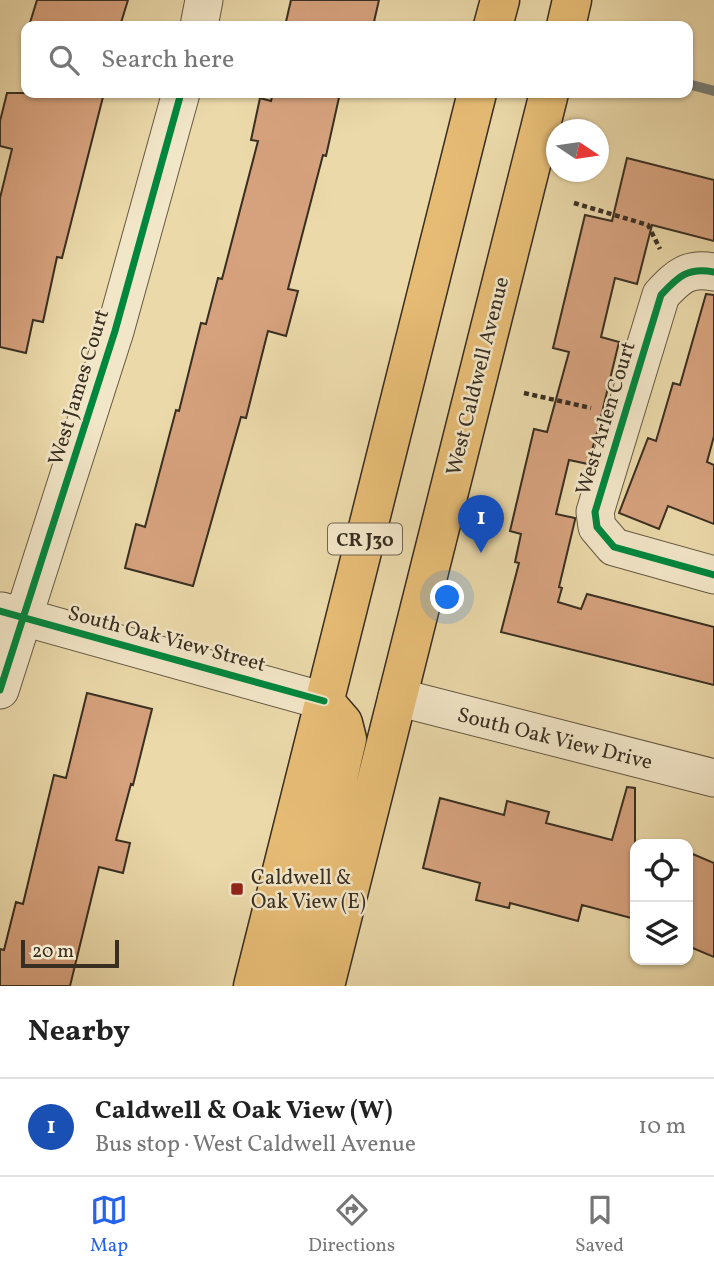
<!DOCTYPE html>
<html lang="en">
<head>
<meta charset="utf-8">
<style>
  body { margin:0; font-family:Vollkorn,serif; background:#f2f2f2; color:#222 }
  .controls { position:absolute; right:21px; bottom:21px; display:grid; overflow:hidden; border-radius:14px; box-shadow:0 2px 5px #0004 }
  .controls button { width:63px; height:63px; display:grid; place-items:center; padding:0; border:0; border-bottom:2px solid #e0e0e0; background:#fff; color:#222; font:35px sans-serif }
  .compass { position:absolute; left:546px; top:119px; width:63px; height:63px; border-radius:50%; background:#fff; box-shadow:0 2px 5px #0004; rotate:103deg }
  .scale { position:absolute; left:21px; bottom:18px; width:98px; box-sizing:border-box; padding-left:7px; border:4px solid #382e21; border-top:0; font-size:19px; line-height:24px; white-space:nowrap; color:#382e21; -webkit-text-stroke:5px #f2e6c8; paint-order:stroke }
  .you { position:absolute; left:448px; top:598px; width:24px; height:24px; margin:-18px; border:5px solid #fff; border-radius:50%; background:#1a73e8; box-shadow:0 0 0 10px #1a73e833 }
  .badge { display:grid; place-items:center; width:46px; height:46px; border-radius:50%; background:#2563eb; color:#fff; font-size:23px; font-weight:700 }
  .pin { position:absolute; translate:-50% -58px; filter:drop-shadow(0 2px 4px #0008) }
  .pin::after { content:''; position:absolute; top:37px; width:24px; height:21px; background:inherit; clip-path:polygon(0 0,100% 0,50% 100%) }
  .list { margin:0; padding:0; list-style:none }
  h2 { display:flex; justify-content:space-between; align-items:center; height:91px; margin:0; padding:0 28px; font-size:30px }
  h2 small { font-size:23px; font-weight:400; color:#767676 }
  .list li { display:grid; grid-template-columns:46px 1fr auto; gap:21px; align-items:center; box-sizing:border-box; height:98px; padding:0 28px; border-top:2px solid #e0e0e0 }
  .list b { display:block; font-size:26px; white-space:nowrap }
  .list p { margin:0; font-size:23px; white-space:nowrap; color:#767676 }
  .list em { font-size:23px; font-style:normal; color:#767676 }
  .icon { flex:none; width:38px; height:38px; fill:none; stroke:currentColor; stroke-width:2; stroke-linecap:round; stroke-linejoin:round }
  .map { position:relative; flex:none; width:714px; height:986px; overflow:hidden }
  .search { position:absolute; background:#fff; box-shadow:0 2px 5px #0004; left:21px; right:21px; top:21px; height:77px; display:flex; align-items:center; gap:18px; box-sizing:border-box; padding:0 24px; border-radius:14px; color:#767676; font-size:26px }
  .sheet { height:189px; background:#fff }
  nav { display:flex; justify-content:space-around; align-items:center; box-sizing:border-box; height:98px; border-top:2px solid #e0e0e0; background:#fff; font-size:19px; color:#767676 }
  nav a { display:grid; justify-items:center; gap:4px }
  nav .on { color:#2563eb }
  .map>svg:first-child { display:block }
</style>
</head>
<body>
<div class="map">
<svg width="714" height="986" viewBox="0 0 714 986">
  <rect width="100%" height="100%" fill="#ebd9aa"/>
  <filter id="stains"><feTurbulence type="fractalNoise" baseFrequency=".00286" numOctaves="4"/><feColorMatrix values="0 0 0 0 .2 0 0 0 0 .09 0 0 0 0 .02 0 0 0 .5 -.17"/></filter>
  <radialGradient id="worn" r=".72"><stop offset=".6" stop-color="#630" stop-opacity="0"/><stop offset="1" stop-color="#630" stop-opacity=".3"/></radialGradient>
  <g fill="none" stroke-linecap="round" stroke-linejoin="round">
    <path stroke="#76807a" stroke-width="10" d="M 688,84 L 714,91"/>
  </g>
  <path fill="#d6a27e" stroke="#382e21" stroke-width="2" d="M 37,0 L 128,0 L 120,26 L 29,26 Z
    M 291,0 L 379,0 L 373,26 L 285,26 Z
    M 7,93 L 104,93 L 62,258 L 57,257 L 43,322 L 33,320 L 26,353 L 0,347 L 0,198 L 12,149 L 0,146 L 0,121 Z
    M 273,93 L 340,93 L 326,156 L 323,155 L 288,289 L 298,291 L 286,336 L 268,331 L 246,418 L 241,417 L 193,586 L 125,568 L 136,524 L 145,527 L 176,410 L 179,411 L 201,323 L 206,324 L 218,278 L 222,279 L 258,141 L 251,140 L 260,98 L 271,101 Z
    M 627,158 L 714,180 L 714,241 L 652,225 L 637,284 L 615,278 L 601,337 L 619,342 L 598,429 L 588,464 L 569,460 L 556,514 L 575,518 L 575,520 L 559,587 L 562,588 L 558,602 L 581,609 L 587,594 L 714,627 L 714,685 L 501,632 L 519,563 L 515,562 L 521,534 L 510,531 L 534,429 L 547,432 L 569,352 L 553,348 L 585,215 L 612,221 Z
    M 706,294 L 714,295 L 714,436 L 707,462 L 714,465 L 714,524 L 668,506 L 659,529 L 619,513 L 648,438 L 656,441 L 673,383 L 680,385 Z
    M 87,693 L 152,709 L 133,785 L 131,784 L 116,840 L 130,843 L 123,873 L 99,867 L 70,986 L 0,986 L 0,949 L 4,950 L 16,902 L 23,904 L 54,775 L 66,778 Z
    M 627,787 L 635,788 L 635,919 L 582,905 L 578,921 L 510,903 L 509,908 L 476,900 L 480,883 L 423,868 L 440,798 L 504,815 L 507,801 L 549,812 L 546,823 L 612,840 Z
    M 688,852 L 714,863 L 714,957 L 688,946 Z"/>
  <g fill="none" stroke-linecap="round" stroke-linejoin="round">
    <g stroke="#655943" stroke-width="39">
      <path id="street" d="M 199,26 L 204,0
        M 714,272 C 687,267 678,277 661,295 L 595,512 L 597,527 L 614,547 L 714,575
        M 2,611 L 324,701
        M 0,690 L 115,331 L 181,93
        M 397,697 L 714,778"/>
    </g>
    <g stroke="#382e21" stroke-width="41">
      <path id="primary" d="M 493,26 L 500,0
        M 566,26 L 572,0
        M 253,986 L 477,93
        M 290,986 L 347,739 L 343,723 L 324,701
        M 325,986 L 549,93"/>
    </g>
    <path stroke="#382e21" stroke-width="4.5" stroke-dasharray="5 3.5" stroke-linecap="butt" d="M 574,203 L 648,225 L 660,249
      M 524,393 L 591,408"/>
    <use href="#street" stroke="#f2e6c8" stroke-width="37"/>
    <use href="#primary" stroke="#e6bc75" stroke-width="38"/>
    <g stroke="#f2e6c8" stroke-width="11">
      <path id="cycleway" d="M 714,272 C 687,267 678,277 661,295 L 595,512 L 597,527 L 614,547 L 714,575
        M 0,611 L 324,701
        M 0,690 L 115,331 L 181,93"/>
    </g>
    <use href="#cycleway" stroke="#00873e" stroke-width="7"/>
  </g>
  <rect fill="#8f2418" stroke="#f2e6c8" stroke-width="2.5" x="230" y="882" width="14" height="14" rx="3.5"/>
  <g text-anchor="middle" stroke-width="5" stroke-linejoin="round" paint-order="stroke">
    <rect fill="#f2e6c8" stroke="#706553" stroke-width="2" x="328" y="523.5" width="74" height="31" rx="5"/>
    <g font-size="19" font-weight="bold" fill="#382e21">
      <text x="365" y="546">CR J30</text>
    </g>
    <g font-size="21" fill="#382e21" stroke="#f2e6c8">
      <text transform="translate(477 376) rotate(-76)" y="7">West Caldwell Avenue</text>
      <text transform="translate(78 387) rotate(-73)" y="7">West James Court</text>
      <text transform="translate(605 418) rotate(-73)" y="7">West Arlen Court</text>
      <text transform="translate(167 638) rotate(15)" y="7">South Oak View Street</text>
      <text transform="translate(555 738) rotate(14)" y="7">South Oak View Drive</text>
    </g>
    <g font-size="21" fill="#382e21" stroke="#f2e6c8" text-anchor="start">
      <text x="251" y="884">Caldwell &amp;<tspan x="251" dy="24">Oak View (E)</tspan></text>
    </g>
  </g>
  <rect width="100%" height="100%" filter="url(#stains)"/>
  <rect width="100%" height="100%" fill="url(#worn)"/>
</svg>
<div class="controls">
<button><svg class="icon" aria-label="locate" viewBox="0 0 24 24"><circle cx="12" cy="12" r="6"/><path d="M12 2v4M12 18v4M2 12h4M18 12h4"/></svg></button>
<button><svg class="icon" aria-label="layers" viewBox="0 0 24 24"><path d="M12 4l9 5-9 5-9-5zM3 14l9 5 9-5"/></svg></button>
</div>
<svg class="compass" viewBox="-18 -18 36 36"><path d="M0-13l5 13h-10z" fill="#e53935"/><path d="M0 13l5-13h-10z" fill="#767676"/></svg>
<div class="scale">20 m</div>
<div class="you"></div>
<div class="pin badge" style="left:481px;top:553px;background:#1a4fb4">1</div>
<div class="search"><svg class="icon" aria-label="search" viewBox="0 0 24 24"><circle cx="10" cy="10" r="6"/><path d="M15 15l6 6"/></svg>Search here</div>
</div>
<section class="sheet">
<h2>Nearby<small></small></h2>
<ul class="list">
<li><span class="badge" style="background:#1a4fb4">1</span><div><b>Caldwell &amp; Oak View (W)</b><p>Bus stop · West Caldwell Avenue</p></div><em>10 m</em></li>
</ul>
</section>
<nav>
<a class="on"><svg class="icon" aria-label="map" viewBox="0 0 24 24"><path d="M3 6l6-2 6 2 6-2v14l-6 2-6-2-6 2zM9 4v14M15 6v14"/></svg>Map</a>
<a><svg class="icon" aria-label="directions" viewBox="0 0 24 24"><path d="M12 3l9 9-9 9-9-9zM9 14v-3h6M13 9l2 2-2 2"/></svg>Directions</a>
<a><svg class="icon" aria-label="saved" viewBox="0 0 24 24"><path d="M7 4h10v16l-5-4-5 4z"/></svg>Saved</a>
</nav>
</body>
</html>
